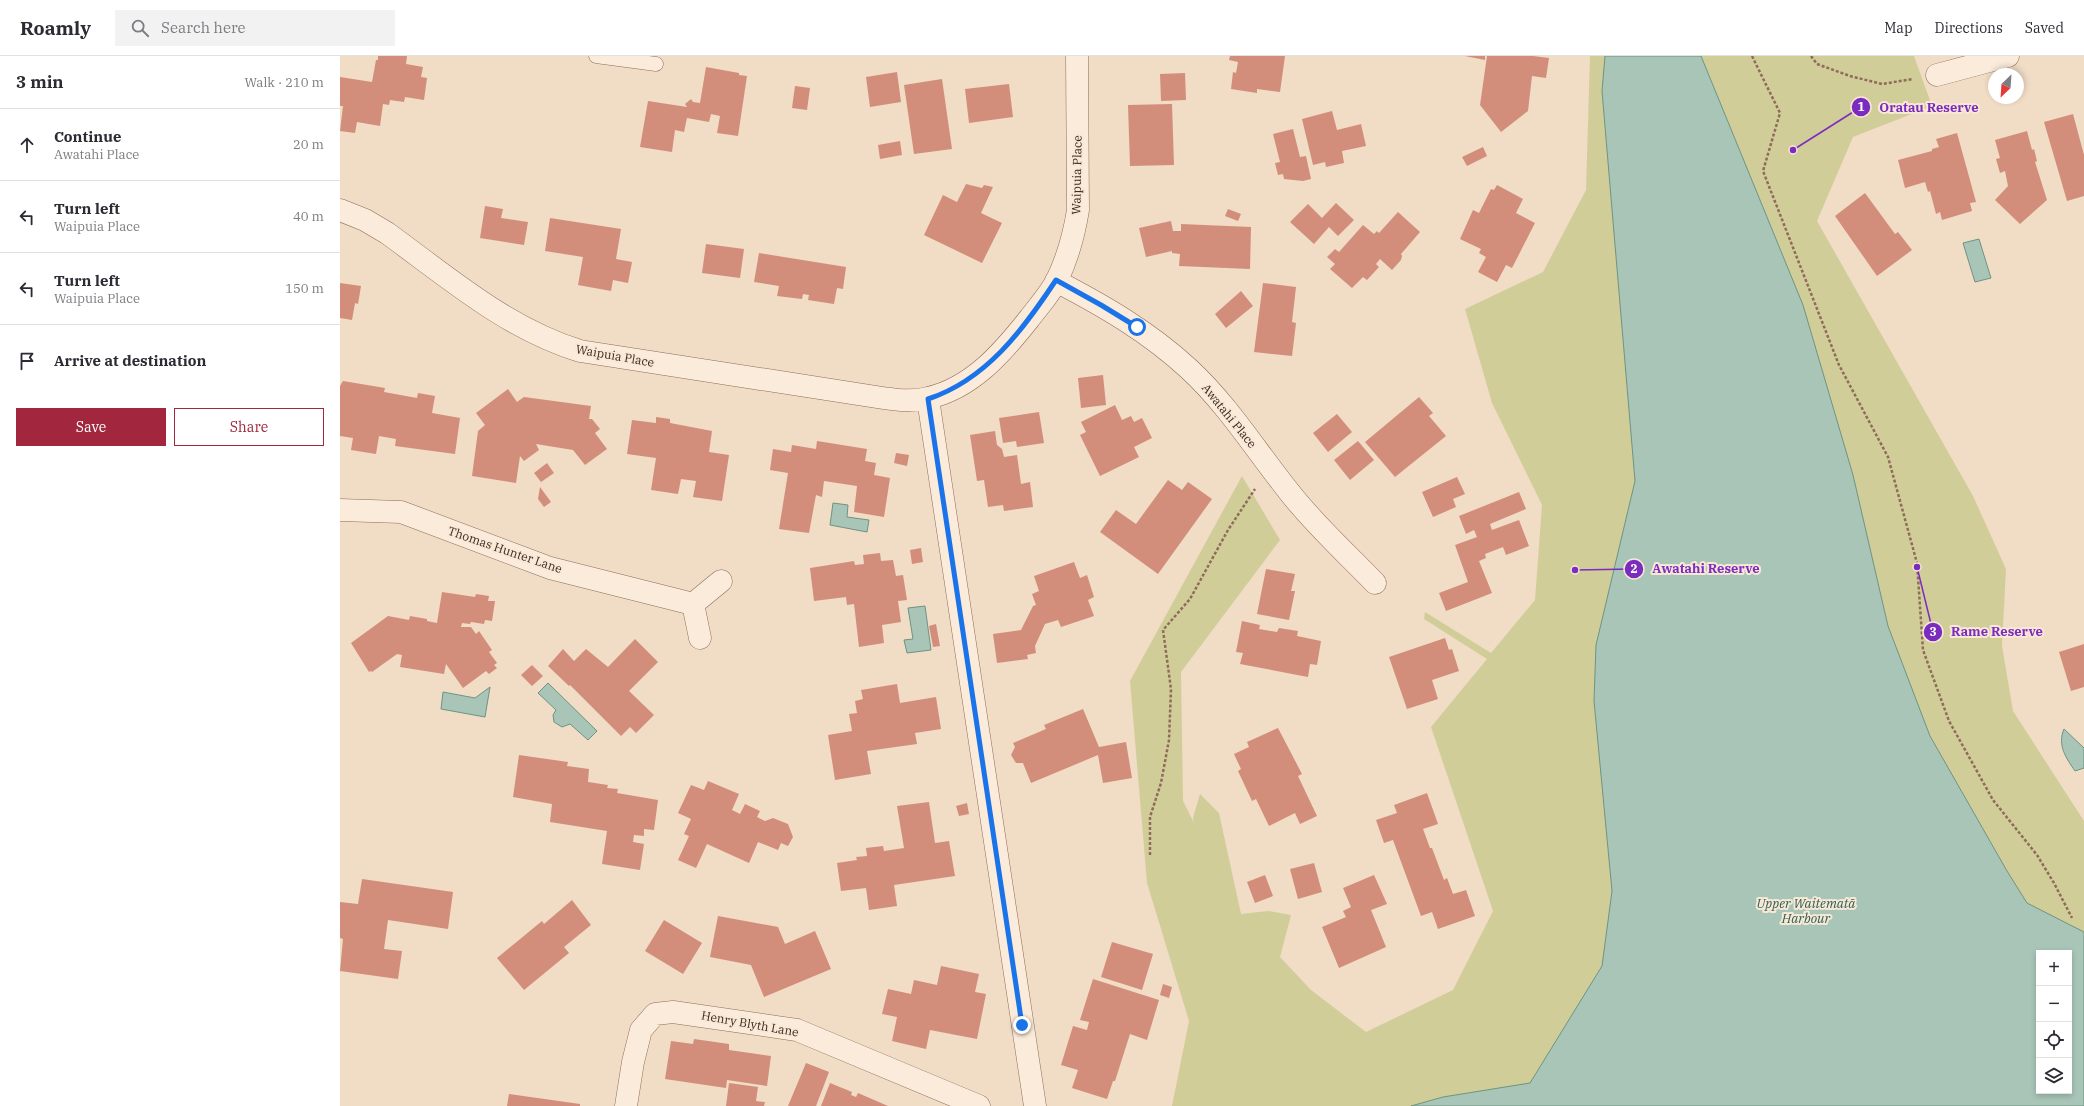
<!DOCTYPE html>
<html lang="en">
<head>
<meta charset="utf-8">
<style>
  body { margin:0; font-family:"IBM Plex Serif",serif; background:#f2f2f3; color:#2b2b33 }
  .controls { position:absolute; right:12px; bottom:12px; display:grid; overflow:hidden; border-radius:0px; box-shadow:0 2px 6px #0003 }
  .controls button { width:36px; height:36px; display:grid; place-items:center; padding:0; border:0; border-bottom:1px solid #e1e1e2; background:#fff; color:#2b2b33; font:20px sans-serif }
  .compass { position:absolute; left:1648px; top:12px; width:36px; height:36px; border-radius:50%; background:#fff; box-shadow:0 2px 6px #0003; rotate:205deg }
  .stop { position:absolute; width:12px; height:12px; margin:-9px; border:3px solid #1a73e8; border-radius:50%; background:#fff }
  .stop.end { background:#1a73e8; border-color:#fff; box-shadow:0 1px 4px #0008 }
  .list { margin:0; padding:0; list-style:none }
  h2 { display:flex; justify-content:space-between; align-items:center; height:52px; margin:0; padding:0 16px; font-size:17px }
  h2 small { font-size:13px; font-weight:400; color:#7c7c81 }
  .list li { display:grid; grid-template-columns:26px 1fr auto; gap:12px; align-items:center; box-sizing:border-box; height:72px; padding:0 16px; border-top:1px solid #e1e1e2 }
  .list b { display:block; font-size:15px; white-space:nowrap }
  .list p { margin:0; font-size:13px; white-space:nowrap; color:#7c7c81 }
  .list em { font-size:13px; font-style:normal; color:#7c7c81 }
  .actions { display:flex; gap:8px; padding:12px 16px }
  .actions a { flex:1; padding:9px 0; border:1px solid #a2263d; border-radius:0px; text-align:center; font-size:14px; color:#a2263d }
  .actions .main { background:#a2263d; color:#fff }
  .icon { flex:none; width:22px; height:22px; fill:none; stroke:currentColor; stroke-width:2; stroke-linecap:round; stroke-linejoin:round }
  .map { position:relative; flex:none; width:1744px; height:1050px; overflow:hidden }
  header { display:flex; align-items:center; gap:24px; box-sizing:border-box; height:56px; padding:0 20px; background:#fff; border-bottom:1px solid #e1e1e2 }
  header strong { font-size:19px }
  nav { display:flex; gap:22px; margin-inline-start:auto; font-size:14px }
  .search { width:280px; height:36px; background:#f2f2f3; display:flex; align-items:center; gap:10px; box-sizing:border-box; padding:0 14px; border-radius:0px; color:#7c7c81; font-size:15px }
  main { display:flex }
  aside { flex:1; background:#fff }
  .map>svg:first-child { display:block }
</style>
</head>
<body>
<header>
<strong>Roamly</strong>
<div class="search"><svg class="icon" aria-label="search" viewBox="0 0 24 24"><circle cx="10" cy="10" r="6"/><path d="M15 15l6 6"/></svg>Search here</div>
<nav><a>Map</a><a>Directions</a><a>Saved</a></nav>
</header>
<main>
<aside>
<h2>3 min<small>Walk · 210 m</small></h2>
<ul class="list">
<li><svg class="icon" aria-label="ahead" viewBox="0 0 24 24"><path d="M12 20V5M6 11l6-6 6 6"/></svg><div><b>Continue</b><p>Awatahi Place</p></div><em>20 m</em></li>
<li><svg class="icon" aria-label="left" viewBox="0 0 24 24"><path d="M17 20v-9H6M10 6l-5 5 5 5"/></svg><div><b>Turn left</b><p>Waipuia Place</p></div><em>40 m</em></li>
<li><svg class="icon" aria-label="left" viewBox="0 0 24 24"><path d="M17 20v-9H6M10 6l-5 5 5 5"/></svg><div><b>Turn left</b><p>Waipuia Place</p></div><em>150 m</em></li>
<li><svg class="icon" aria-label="arrive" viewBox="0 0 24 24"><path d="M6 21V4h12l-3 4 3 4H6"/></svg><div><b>Arrive at destination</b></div></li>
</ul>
<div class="actions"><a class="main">Save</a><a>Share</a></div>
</aside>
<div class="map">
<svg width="1744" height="1050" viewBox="0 0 1744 1050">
  <rect width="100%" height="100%" fill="#f1dcc6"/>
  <path fill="#d1cd99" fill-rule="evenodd" d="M 1250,0 L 1574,0 L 1592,50 L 1513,81 L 1477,165 L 1633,440 L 1666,513 L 1662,590 L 1673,655 L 1744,765 L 1744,1050 L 832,1050 L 849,965 L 807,827 L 790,625 L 902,420 L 940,484 L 841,616 L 843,745 L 854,767 L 853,762 L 860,738 L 879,757 L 901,858 L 928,855 L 951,859 L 940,901 L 971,934 L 1026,976 L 1113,934 L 1153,855 L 1091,671 L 1147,603 L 1084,563 L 1085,556 L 1151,597 L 1195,544 L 1202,449 L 1152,347 L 1125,253 L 1203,216 L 1246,134 ZM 1699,897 L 1729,897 L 1729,1035 L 1699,1035 Z"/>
  <path fill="#a8c5b7" stroke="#6d9483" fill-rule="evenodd" d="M 1265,0 L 1361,0 L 1463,249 L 1513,419 L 1548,570 L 1590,680 L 1667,815 L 1687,847 L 1744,876 L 1744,1050 L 1071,1050 L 1103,1041 L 1190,1027 L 1262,910 L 1272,835 L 1254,645 L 1256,589 L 1295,425 L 1262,35 ZM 1699,897 L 1729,897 L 1729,1035 L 1699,1035 Z
    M 1639,183 L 1651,222 L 1635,226 L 1623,187 Z
    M 493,447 L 508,449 L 507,461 L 529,464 L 527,476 L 490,469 Z
    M 585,550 L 591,594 L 567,597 L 564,584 L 573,583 L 568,552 Z
    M 208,627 L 257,675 L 248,684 L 230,668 L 222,671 L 214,666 L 213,659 L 216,654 L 198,637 Z
    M 150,631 L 145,661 L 101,653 L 103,636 L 135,642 Z
    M 1724,673 L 1744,692 L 1744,712 L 1735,715 C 1726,702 1717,689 1724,673 Z"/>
  <path fill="#d28e7a" d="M 38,0 L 67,0 L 66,8 L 83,11 L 81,21 L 87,22 L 84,44 L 65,41 L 64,46 L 50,44 L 49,49 L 43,48 L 40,70 L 17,66 L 15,77 L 0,75 L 3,50 L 0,50 L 0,21 L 32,26 L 36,4 L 38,4 Z
    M 890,0 L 945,0 L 940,36 L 917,33 L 917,37 L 891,33 L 893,16 L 896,17 L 898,6 L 889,4 Z
    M 1125,0 L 1145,0 L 1145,4 Z
    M 1147,0 L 1193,0 L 1209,2 L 1206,22 L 1192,20 L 1188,55 L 1161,76 L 1140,49 Z
    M 366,11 L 399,17 L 399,19 L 407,20 L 398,80 L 377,77 L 380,60 L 371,58 L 369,66 L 347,62 L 344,76 L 335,74 L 332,96 L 300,91 L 308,45 L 347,51 L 345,48 L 351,43 L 353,46 L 360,47 Z
    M 557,16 L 561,46 L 530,51 L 526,21 Z
    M 845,17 L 846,44 L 821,45 L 820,18 Z
    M 602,23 L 612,93 L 574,98 L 564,29 Z
    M 669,28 L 673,61 L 629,67 L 625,33 Z
    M 455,30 L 470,32 L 467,54 L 452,52 Z
    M 832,48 L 834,109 L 790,110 L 788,49 Z
    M 992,55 L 997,74 L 1021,68 L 1026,90 L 1002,95 L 1004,107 L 986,111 L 985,106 L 973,109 L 962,63 Z
    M 1733,58 L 1744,99 L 1744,140 L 1727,145 L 1704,66 Z
    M 953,73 L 960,101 L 966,100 L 971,123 L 963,125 L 944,123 L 943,118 L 938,119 L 935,107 L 940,106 L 933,78 Z
    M 1687,75 L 1692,94 L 1694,93 L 1697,105 L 1695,106 L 1707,144 L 1680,168 L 1655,144 L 1668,130 L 1665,115 L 1660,117 L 1656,103 L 1660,102 L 1655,84 Z
    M 1617,77 L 1636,146 L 1630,147 L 1632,155 L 1602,164 L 1600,156 L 1596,158 L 1590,135 L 1588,136 L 1585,126 L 1565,132 L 1558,104 L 1592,95 L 1592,93 L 1599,91 L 1596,83 Z
    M 560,85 L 562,99 L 540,103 L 538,89 Z
    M 1143,91 L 1147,100 L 1127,110 L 1122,101 Z
    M 626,128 L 642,132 L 644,129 L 653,131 L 641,157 L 662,167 L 642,207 L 584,179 L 603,139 L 617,146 Z
    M 1157,129 L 1183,143 L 1176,157 L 1195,167 L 1172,212 L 1166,209 L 1157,226 L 1138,216 L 1146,201 L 1139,197 L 1141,193 L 1120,183 L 1133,154 L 1139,157 L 1151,133 L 1154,134 Z
    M 1525,137 L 1555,178 L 1558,176 L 1572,194 L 1537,220 L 1495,160 Z
    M 996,147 L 1014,164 L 998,180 L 989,171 L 974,188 L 950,166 L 968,148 L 982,162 Z
    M 145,150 L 163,153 L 161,162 L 188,166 L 184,189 L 140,182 Z
    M 888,153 L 901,158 L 898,165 L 885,160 Z
    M 1058,156 L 1080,176 L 1061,198 L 1062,200 L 1061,204 L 1052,214 L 1040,203 L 1036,208 L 1039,211 L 1027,224 L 1023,221 L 1012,232 L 990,213 L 995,208 L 987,201 L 995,193 L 999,196 L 1023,169 L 1034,178 L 1037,175 L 1039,177 Z
    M 210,162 L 281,173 L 276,203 L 292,206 L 288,227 L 273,224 L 271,235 L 238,229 L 243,201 L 205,195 Z
    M 831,165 L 833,175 L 841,175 L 841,168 L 911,171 L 910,213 L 839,210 L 840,198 L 832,197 L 832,195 L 806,201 L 799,172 Z
    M 366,188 L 404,193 L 400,222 L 362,217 Z
    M 419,197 L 506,211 L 503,233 L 497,232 L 494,248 L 468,244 L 469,239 L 463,238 L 462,243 L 437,240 L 439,230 L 414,226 Z
    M 0,227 L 21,230 L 18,248 L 15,247 L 12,264 L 0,262 Z
    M 923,227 L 956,231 L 952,266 L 956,267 L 952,300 L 914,296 Z
    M 901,235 L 913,250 L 886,272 L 875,258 Z
    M 763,319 L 766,349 L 741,352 L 738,322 Z
    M 3,325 L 45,332 L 44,336 L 77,342 L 78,337 L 95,340 L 92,357 L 120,362 L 115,398 L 55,390 L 56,383 L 39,380 L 36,398 L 11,394 L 13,382 L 0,380 L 0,330 Z
    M 168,333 L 177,346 L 184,341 L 251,350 L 249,363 L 252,363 L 260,373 L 255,377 L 267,393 L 245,409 L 233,394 L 196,388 L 199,394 L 184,405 L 180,400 L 176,427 L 132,420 L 138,375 L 145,369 L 136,357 Z
    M 1079,341 L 1093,357 L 1089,360 L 1106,380 L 1055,421 L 1025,386 Z
    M 775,349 L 782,364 L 791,360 L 794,366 L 802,362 L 812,382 L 794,391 L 799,401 L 760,420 L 740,379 L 746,376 L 741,366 Z
    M 699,356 L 704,387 L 677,391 L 676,385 L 663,387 L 659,362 Z
    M 997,358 L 1012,376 L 988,396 L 973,377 Z
    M 316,361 L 330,363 L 330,367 L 372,375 L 369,396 L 389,399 L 382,445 L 353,441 L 356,425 L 341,423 L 338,438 L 311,434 L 316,402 L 287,398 L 292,364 L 316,367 Z
    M 655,375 L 657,389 L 662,393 L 664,401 L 677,399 L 681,428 L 690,426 L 693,451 L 664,455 L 663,449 L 648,451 L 644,424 L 637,425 L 630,379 Z
    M 477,385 L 527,393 L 525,405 L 536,407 L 534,419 L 550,422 L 544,461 L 514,456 L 517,430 L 484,425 L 482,441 L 476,439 L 469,477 L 439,473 L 448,417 L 430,414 L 433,393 L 451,396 L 452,389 L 476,393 Z
    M 1018,385 L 1034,404 L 1010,424 L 994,404 Z
    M 556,397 L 569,399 L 567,410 L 554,407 Z
    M 207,407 L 214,417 L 201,426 L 194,417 Z
    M 1117,421 L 1125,438 L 1113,443 L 1116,451 L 1093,461 L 1082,436 Z
    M 828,424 L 842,434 L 848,426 L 872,443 L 818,518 L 760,476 L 776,454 L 796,468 Z
    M 200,431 L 211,446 L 204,451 L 198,443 Z
    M 1179,436 L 1186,453 L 1150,468 L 1152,474 L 1179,464 L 1189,490 L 1166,499 L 1163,491 L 1145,498 L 1146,502 L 1139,505 L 1152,537 L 1106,555 L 1099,537 L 1128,526 L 1115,489 L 1137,481 L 1134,474 L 1126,478 L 1119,460 Z
    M 581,492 L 583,506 L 572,508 L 570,494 Z
    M 540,497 L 541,505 L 553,504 L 556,520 L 563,519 L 567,544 L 558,545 L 561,566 L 542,569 L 544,587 L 519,591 L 514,548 L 507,549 L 506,541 L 474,545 L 470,512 L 514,505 L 515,509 L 524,508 L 523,499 Z
    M 734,506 L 740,522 L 747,519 L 754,541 L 748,544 L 754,560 L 721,571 L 718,564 L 705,568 L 695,590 L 696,597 L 687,599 L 688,603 L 657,607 L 653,578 L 681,574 L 693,550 L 696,549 L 692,538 L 699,535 L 694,520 Z
    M 926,513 L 955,518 L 951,535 L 955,535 L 949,564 L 917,558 Z
    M 102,536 L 135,541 L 136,538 L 149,540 L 148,545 L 155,545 L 152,565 L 145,564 L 144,568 L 131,566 L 130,568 L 122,567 L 121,571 L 131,571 L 136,578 L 139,575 L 152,594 L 149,596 L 157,607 L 154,609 L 157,612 L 149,618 L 146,615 L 123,632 L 106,608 L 104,618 L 60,611 L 62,599 L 57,598 L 32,616 L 31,615 L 29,616 L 11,587 L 48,560 L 69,564 L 70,560 L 87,563 L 87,565 L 97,567 Z
    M 902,565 L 920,569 L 919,573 L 937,576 L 939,572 L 958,575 L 957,580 L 981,585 L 977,609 L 970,608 L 968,621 L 900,608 L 903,597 L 896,596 Z
    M 596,568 L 600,590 L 593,591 L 589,570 Z
    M 1105,582 L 1109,594 L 1112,593 L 1119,615 L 1092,624 L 1098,643 L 1067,653 L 1049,601 Z
    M 295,583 L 318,606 L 289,635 L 314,659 L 296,677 L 290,671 L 281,680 L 230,629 L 229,630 L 208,610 L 223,593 L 234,605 L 246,593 L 268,611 Z
    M 1744,588 L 1744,631 L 1731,635 L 1719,596 Z
    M 192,609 L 203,620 L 192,630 L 181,619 Z
    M 557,628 L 560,647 L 596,641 L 601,673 L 575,677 L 577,688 L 527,695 L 531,718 L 495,724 L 488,679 L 512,675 L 509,658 L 517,657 L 515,645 L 523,643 L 521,634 Z
    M 743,653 L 759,691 L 786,686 L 792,722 L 763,727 L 758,699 L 691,727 L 683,707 L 676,707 L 671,699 L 675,691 L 673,687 L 706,673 L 704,669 Z
    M 938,672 L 962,718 L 958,720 L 977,760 L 960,768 L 955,757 L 929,770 L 916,743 L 912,745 L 898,715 L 901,713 L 894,698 L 909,691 L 907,686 Z
    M 179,699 L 228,706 L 227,710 L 249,713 L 248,726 L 268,729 L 267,732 L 278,733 L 277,737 L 318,744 L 314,774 L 304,773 L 304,780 L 294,779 L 293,786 L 304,788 L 300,814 L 262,808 L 267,775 L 210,766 L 212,748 L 173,741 Z
    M 368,725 L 399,738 L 392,754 L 400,758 L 405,748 L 420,755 L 417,761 L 425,765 L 433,762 L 448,768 L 453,781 L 448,790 L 441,787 L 438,794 L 418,786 L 409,807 L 367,788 L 356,812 L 338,804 L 349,780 L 344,778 L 351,763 L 338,757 L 351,729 L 364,734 Z
    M 1087,737 L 1098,768 L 1083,773 L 1090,792 L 1092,792 L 1104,824 L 1107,822 L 1113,838 L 1126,834 L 1135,860 L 1098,873 L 1092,856 L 1081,860 L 1053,784 L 1044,787 L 1036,764 L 1057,757 L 1054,749 Z
    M 589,746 L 595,787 L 609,785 L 615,820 L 554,829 L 557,850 L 529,854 L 526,832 L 501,835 L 497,807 L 517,804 L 516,801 L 527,800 L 526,792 L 543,790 L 544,795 L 564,792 L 557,750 Z
    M 627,747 L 629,758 L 619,760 L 616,750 Z
    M 974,807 L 982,836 L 958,843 L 950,813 Z
    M 925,819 L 933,840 L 915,847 L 907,826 Z
    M 1034,819 L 1047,848 L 1031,854 L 1046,891 L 999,912 L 982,871 L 1006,861 L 1003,855 L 1011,851 L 1003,832 Z
    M 22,823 L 113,836 L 108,873 L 48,864 L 44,893 L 62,895 L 58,923 L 0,915 L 3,883 L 0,882 L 0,846 L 18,848 Z
    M 232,844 L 251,869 L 224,891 L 229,897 L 184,934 L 157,902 L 202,865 L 204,868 Z
    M 378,860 L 438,871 L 445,888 L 475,875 L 491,913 L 424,941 L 411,909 L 370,901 Z
    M 324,864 L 362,887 L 343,918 L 305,895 Z
    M 772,886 L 813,898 L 802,934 L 761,921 Z
    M 601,910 L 639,918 L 635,936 L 646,938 L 637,983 L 590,974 L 586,993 L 552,985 L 557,961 L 542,958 L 548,933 L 571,938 L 574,924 L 597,929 Z
    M 753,923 L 819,944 L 807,984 L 790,978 L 775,1025 L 773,1025 L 767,1043 L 732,1032 L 738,1014 L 721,1009 L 733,970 L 747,974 L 749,966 L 740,964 Z
    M 823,928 L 832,931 L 829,942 L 820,939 Z
    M 354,983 L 389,988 L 389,994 L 431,1000 L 427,1030 L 387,1024 L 386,1032 L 325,1023 L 331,985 L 353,988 Z
    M 466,1007 L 489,1016 L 476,1050 L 448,1050 Z
    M 389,1027 L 418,1031 L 416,1045 L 425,1046 L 424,1050 L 386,1050 Z
    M 490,1027 L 512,1036 L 511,1039 L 516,1041 L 518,1037 L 548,1050 L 481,1050 Z
    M 169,1038 L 240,1048 L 240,1050 L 167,1050 Z"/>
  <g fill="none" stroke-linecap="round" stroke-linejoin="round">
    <g stroke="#8e6c5a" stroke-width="15">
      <path id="service" d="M 256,0 L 316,8"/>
    </g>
    <g stroke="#8e6c5a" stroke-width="23">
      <path id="minor" d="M 1597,19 L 1668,0
        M 0,154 L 25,164 L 47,177 C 109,222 166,272 240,295 L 543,342 C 558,344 573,346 588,342 C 632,332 662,297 689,263 C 698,251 710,238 717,224 C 728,201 734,179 738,154 L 737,0
        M 716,225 C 764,250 809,276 849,313 C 888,349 917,396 950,437 C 975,469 1006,497 1035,527
        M 588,343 L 695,1050
        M 0,454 L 61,456 L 210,512 L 353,548
        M 353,548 L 381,525
        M 353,548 L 360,582
        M 286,1050 L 293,1006 L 301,974 L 315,958 L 333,956 L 457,974 L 639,1050"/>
    </g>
    <path stroke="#8e6c5a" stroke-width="2.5" stroke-dasharray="3 2" stroke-linecap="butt" d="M 1412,0 L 1440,57 L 1423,115 L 1499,309 L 1548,401 L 1577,507 L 1583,594 L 1609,665 L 1653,744 L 1697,799 L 1714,827 L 1732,862
      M 1471,0 L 1477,8 L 1510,20 L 1542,28 L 1573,23
      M 810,799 L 810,761 L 821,727 L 829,684 L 831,633 L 823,574 L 850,543 L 888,474 L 915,433"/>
    <use href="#service" stroke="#fbebda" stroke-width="14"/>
    <use href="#minor" stroke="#fbebda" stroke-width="22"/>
  </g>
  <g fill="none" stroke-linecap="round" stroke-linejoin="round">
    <path stroke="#1a73e8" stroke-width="5" d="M 682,969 L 588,343 C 646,324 683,274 716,224 L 761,249 L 797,271"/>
  </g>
  <g text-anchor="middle" stroke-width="4" stroke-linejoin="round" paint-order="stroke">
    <g font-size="12" fill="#3e281f" stroke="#f8e8d6">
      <text transform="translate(737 119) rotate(-89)" y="4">Waipuia Place</text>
      <text transform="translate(275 300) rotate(10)" y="4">Waipuia Place</text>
      <text transform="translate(889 360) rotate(51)" y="4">Awatahi Place</text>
      <text transform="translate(165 494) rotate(19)" y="4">Thomas Hunter Lane</text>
      <text transform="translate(410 968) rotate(10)" y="4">Henry Blyth Lane</text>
    </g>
    <g font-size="13" font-style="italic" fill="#2d5e52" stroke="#f8e8d6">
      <text x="1466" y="852">Upper Waitematā<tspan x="1466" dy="15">Harbour</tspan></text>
    </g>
  </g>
  <path fill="none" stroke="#7b2cbf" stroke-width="1.5" d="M1453 94L1521 51M1235 514L1294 513M1577 511L1593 576"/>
  <g fill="#7b2cbf" stroke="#f8e8d6" stroke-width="1.5">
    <circle cx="1453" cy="94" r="4"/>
    <circle cx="1235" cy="514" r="4"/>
    <circle cx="1577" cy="511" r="4"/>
    <circle cx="1521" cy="51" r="10"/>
    <circle cx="1294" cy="513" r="10"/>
    <circle cx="1593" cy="576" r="10"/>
  </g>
  <g font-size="12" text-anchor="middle" font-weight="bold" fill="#fff">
    <text x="1521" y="55">1</text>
    <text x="1294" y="517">2</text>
    <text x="1593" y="580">3</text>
  </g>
  <g font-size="13" text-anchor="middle" font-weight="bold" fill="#7b2cbf" stroke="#f8e8d6" stroke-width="4" stroke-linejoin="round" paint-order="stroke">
    <text x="1589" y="56">Oratau Reserve</text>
    <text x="1366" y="517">Awatahi Reserve</text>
    <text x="1657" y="580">Rame Reserve</text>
  </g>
</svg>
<div class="controls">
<button>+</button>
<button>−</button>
<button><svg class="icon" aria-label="locate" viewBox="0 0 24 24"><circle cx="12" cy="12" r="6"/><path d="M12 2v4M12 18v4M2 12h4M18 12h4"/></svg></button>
<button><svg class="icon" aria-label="layers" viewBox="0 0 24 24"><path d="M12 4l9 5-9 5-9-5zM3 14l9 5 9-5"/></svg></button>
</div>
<svg class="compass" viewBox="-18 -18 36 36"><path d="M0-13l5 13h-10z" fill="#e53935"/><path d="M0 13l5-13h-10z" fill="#7c7c81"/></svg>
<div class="stop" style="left:797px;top:271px"></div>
<div class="stop end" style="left:682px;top:969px"></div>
</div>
</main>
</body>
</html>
